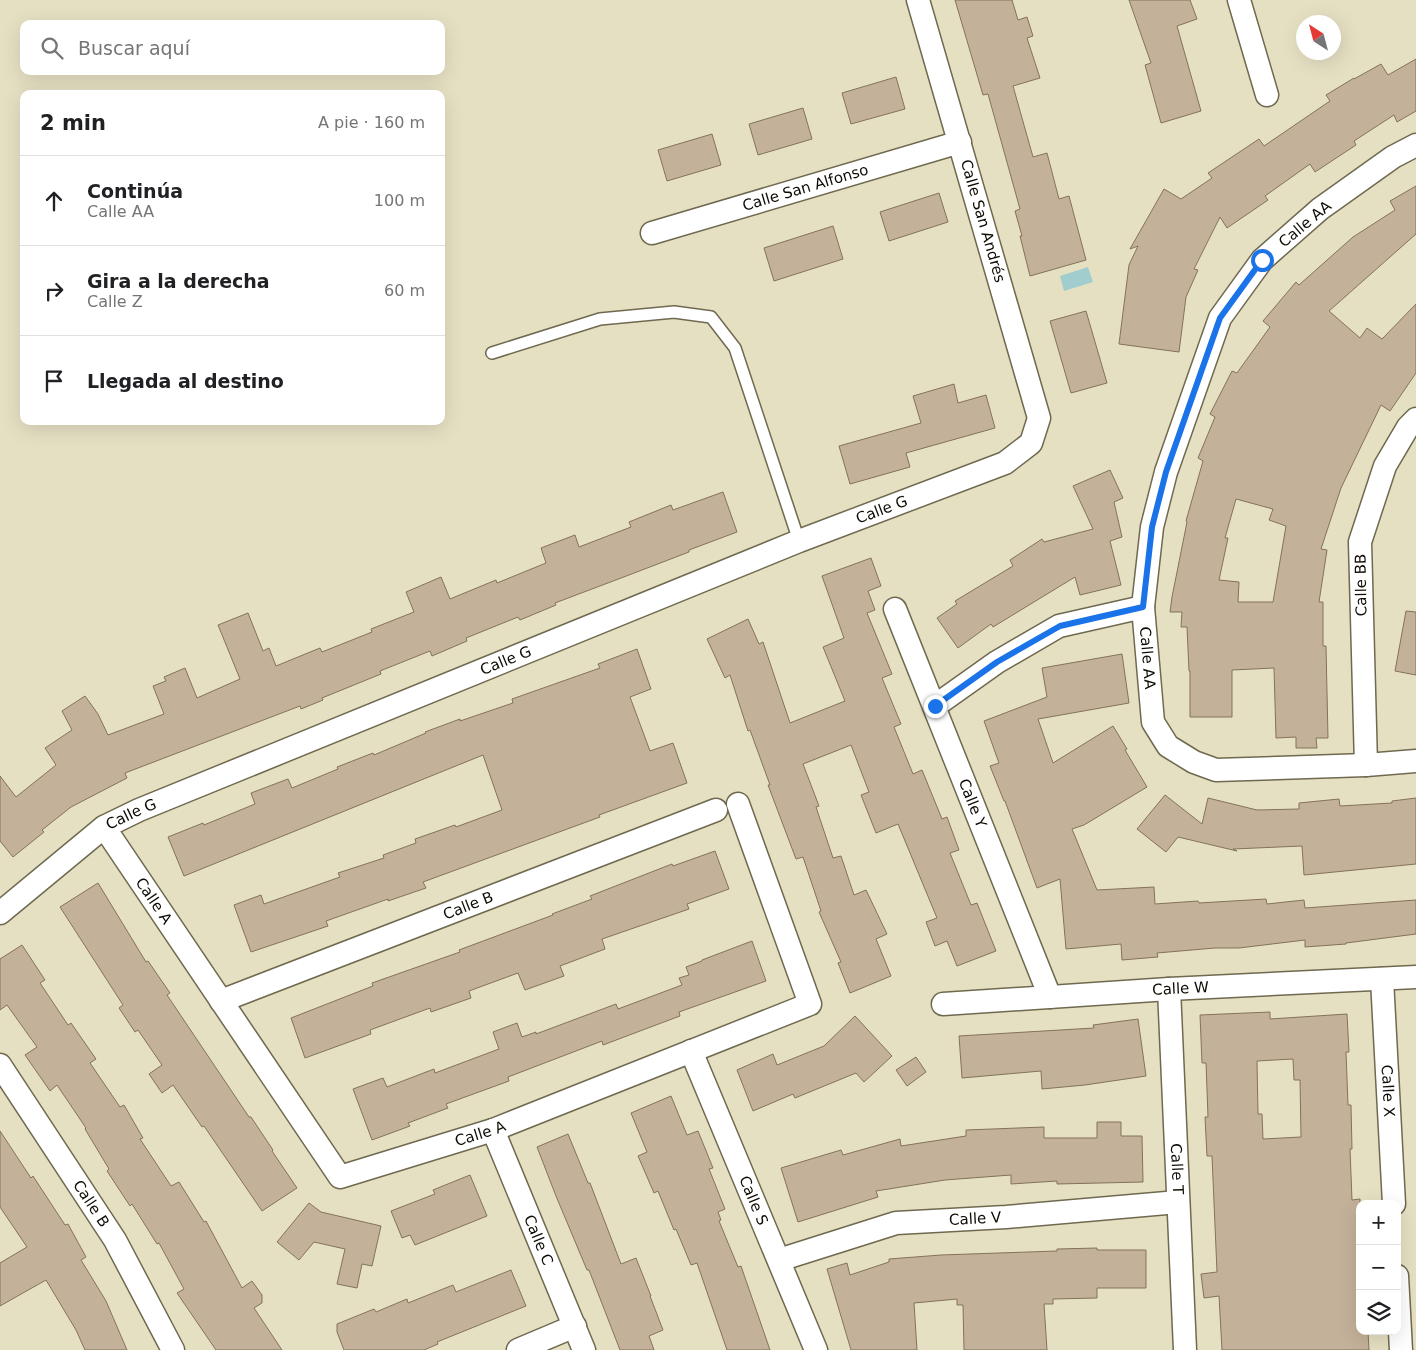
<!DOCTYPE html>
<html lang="es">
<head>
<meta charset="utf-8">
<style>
  body { margin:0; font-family:"DejaVu Sans",sans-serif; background:#f6f6f6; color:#202124 }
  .controls { position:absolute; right:15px; bottom:15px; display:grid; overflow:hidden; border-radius:10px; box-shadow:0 5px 20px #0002 }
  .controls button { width:45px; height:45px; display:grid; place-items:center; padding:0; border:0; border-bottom:1px solid #e0e0e0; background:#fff; color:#202124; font:25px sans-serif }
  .compass { position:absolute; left:1296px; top:15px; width:45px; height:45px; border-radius:50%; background:#fff; box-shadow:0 5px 20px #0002; rotate:324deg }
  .stop { position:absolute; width:15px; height:15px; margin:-11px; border:4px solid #1a73e8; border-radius:50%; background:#fff }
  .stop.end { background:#1a73e8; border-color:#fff; box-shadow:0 1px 5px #0008 }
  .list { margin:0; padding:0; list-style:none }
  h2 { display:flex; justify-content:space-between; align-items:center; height:65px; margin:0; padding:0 20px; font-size:21px }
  h2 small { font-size:16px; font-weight:400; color:#757577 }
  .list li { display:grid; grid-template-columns:32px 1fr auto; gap:15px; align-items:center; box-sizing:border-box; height:90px; padding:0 20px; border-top:1px solid #e0e0e0 }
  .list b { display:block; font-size:19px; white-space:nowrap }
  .list p { margin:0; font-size:16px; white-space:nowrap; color:#757577 }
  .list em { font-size:16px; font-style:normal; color:#757577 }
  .icon { flex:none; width:28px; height:28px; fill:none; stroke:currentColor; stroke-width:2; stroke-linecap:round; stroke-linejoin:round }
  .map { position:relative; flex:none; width:1416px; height:1350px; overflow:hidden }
  .search { position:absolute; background:#fff; box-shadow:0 5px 20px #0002; left:20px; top:20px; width:425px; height:55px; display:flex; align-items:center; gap:12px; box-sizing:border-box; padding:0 18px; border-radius:10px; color:#757577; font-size:19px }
  .panel { position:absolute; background:#fff; box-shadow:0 5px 20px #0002; left:20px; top:90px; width:425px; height:335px; border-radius:10px }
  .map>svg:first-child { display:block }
</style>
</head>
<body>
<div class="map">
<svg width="1416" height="1350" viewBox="0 0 1416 1350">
  <rect width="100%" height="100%" fill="#e6e0c3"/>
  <path fill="#a1cdce" d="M 1088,267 L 1093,282 L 1064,291 L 1060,276 Z"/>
  <path fill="#c4b199" stroke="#83725c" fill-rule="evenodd" d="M 955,0 L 1012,0 L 1018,20 L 1027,17 L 1033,36 L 1027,38 L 1040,78 L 1013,86 L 1033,157 L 1047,153 L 1059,199 L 1069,196 L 1086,260 L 1030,276 L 1020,236 L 1022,236 L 1015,211 L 1020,209 L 988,94 L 983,95 Z
    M 1129,0 L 1190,0 L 1197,19 L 1177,26 L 1201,111 L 1161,123 L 1145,65 L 1151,63 Z
    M 1416,59 L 1416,111 L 1397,122 L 1394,115 L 1354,141 L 1356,145 L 1315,172 L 1310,164 L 1265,196 L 1268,200 L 1227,228 L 1220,217 L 1194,269 L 1198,270 L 1186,297 L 1179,352 L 1119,344 L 1129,265 L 1138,246 L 1130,249 L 1164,189 L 1181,199 L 1212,178 L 1208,173 L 1259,139 L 1264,146 L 1330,101 L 1326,95 L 1354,78 L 1354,79 L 1381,64 L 1388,75 Z
    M 896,77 L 905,109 L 851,124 L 842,93 Z
    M 803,108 L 812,139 L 758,155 L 749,124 Z
    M 712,134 L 721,165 L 667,181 L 658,150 Z
    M 1416,186 L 1416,234 L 1329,311 L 1360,338 L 1367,328 L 1382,339 L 1416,304 L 1416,373 L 1390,411 L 1381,405 L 1341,488 L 1321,549 L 1327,550 L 1319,602 L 1323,602 L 1323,646 L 1326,646 L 1328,738 L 1316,738 L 1317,748 L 1296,748 L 1296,737 L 1276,738 L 1274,668 L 1232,670 L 1232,717 L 1190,717 L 1190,671 L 1189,671 L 1187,627 L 1181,627 L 1182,612 L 1170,612 L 1172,597 L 1187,522 L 1186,521 L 1203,461 L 1198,458 L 1215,417 L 1210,414 L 1232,371 L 1237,373 L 1270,327 L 1263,321 L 1296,282 L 1299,285 L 1353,237 L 1395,210 L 1390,201 ZM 1236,499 L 1273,509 L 1269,520 L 1286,526 L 1273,602 L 1238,602 L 1239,582 L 1219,580 L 1228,538 L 1225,538 Z
    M 939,193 L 948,222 L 889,241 L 880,212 Z
    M 833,226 L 843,259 L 774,281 L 764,248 Z
    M 1086,311 L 1107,383 L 1071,393 L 1050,321 Z
    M 954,384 L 958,403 L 986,395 L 995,428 L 906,453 L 910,467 L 850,484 L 839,446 L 921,423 L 913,396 Z
    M 1110,470 L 1123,498 L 1114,502 L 1122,537 L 1110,541 L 1121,585 L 1080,595 L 1075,577 L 993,627 L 991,624 L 958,648 L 937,618 L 957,604 L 955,601 L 1013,566 L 1010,560 L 1042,539 L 1044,542 L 1093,529 L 1073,486 Z
    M 723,492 L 737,532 L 689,550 L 689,552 L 629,575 L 555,603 L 556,605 L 520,620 L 518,617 L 466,638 L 467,641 L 432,656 L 430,651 L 380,671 L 381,674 L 322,698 L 323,700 L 301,709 L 300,706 L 125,773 L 127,778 L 71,807 L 42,830 L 44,832 L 13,857 L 0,841 L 0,776 L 16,797 L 56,765 L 45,748 L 72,730 L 62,711 L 85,696 L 98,714 L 108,735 L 164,714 L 153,686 L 166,681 L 164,677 L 185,668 L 197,698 L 240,679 L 218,625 L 248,613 L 263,651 L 269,648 L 276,666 L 320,648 L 322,652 L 372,632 L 371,629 L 414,612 L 406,592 L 441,577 L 450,599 L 496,580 L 497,583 L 546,563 L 541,548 L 575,535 L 579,547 L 631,527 L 629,522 L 671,505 L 673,510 Z
    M 871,558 L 881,586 L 868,591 L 875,610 L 867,613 L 892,674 L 882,678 L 901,724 L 894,727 L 913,774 L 922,770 L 942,819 L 947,817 L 959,850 L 950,853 L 971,905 L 977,903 L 996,951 L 957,966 L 947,941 L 935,946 L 926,922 L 937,918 L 898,824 L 876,833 L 861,795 L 869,792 L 851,745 L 803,764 L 819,806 L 816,807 L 833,858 L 841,856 L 854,895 L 866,890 L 887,934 L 876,939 L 891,976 L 850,993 L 838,963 L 841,962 L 819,912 L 821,911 L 803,857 L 796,859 L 768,785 L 770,785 L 750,730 L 748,731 L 730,675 L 725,678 L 707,639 L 748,619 L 759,644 L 763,642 L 790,723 L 845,701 L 823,647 L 844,638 L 822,576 Z
    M 1406,611 L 1416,612 L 1416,675 L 1395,671 Z
    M 637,649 L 651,689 L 630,697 L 650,751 L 673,743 L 687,783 L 599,815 L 600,817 L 423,882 L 426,888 L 388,901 L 388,899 L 326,921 L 328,926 L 251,952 L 234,905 L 261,895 L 264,904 L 340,877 L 338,873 L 384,858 L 383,855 L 416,843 L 415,839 L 455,825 L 456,827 L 502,810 L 483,755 L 184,876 L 168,837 L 203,823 L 204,825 L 255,804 L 251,793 L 288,779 L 292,788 L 338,769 L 337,767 L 373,753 L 374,755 L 426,733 L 425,732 L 460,719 L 460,721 L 513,703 L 512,699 L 600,668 L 598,664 Z
    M 1122,654 L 1129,703 L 1038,719 L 1053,763 L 1113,726 L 1127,749 L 1125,750 L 1147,787 L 1084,825 L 1072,829 L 1097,890 L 1154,887 L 1155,904 L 1198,901 L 1199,903 L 1266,899 L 1267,904 L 1304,900 L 1305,908 L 1416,900 L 1416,934 L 1346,943 L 1346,944 L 1305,947 L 1305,940 L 1239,948 L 1215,948 L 1157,953 L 1158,957 L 1122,960 L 1121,944 L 1066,949 L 1060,879 L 1037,888 L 1005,801 L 1004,801 L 990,766 L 999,763 L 984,721 L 1047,697 L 1042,668 Z
    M 1165,795 L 1202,824 L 1208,798 L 1257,810 L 1299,809 L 1299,803 L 1339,799 L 1340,806 L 1392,803 L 1392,801 L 1416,798 L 1416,864 L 1304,875 L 1302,846 L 1233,849 L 1237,851 L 1178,837 L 1166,852 L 1137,829 Z
    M 715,851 L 729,889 L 687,904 L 689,909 L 602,939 L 605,949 L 560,966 L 564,976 L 525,990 L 518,973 L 469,991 L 471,998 L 431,1012 L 430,1008 L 370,1030 L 371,1034 L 305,1058 L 291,1018 L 373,986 L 372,983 L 460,952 L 459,950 L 553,915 L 552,914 L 592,899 L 590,896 L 672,864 L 673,866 Z
    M 98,883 L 146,962 L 148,961 L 170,993 L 167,995 L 249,1117 L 251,1117 L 273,1150 L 272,1151 L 297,1188 L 262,1211 L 204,1126 L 202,1127 L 173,1085 L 162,1093 L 149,1074 L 162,1065 L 138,1030 L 135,1032 L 119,1008 L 123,1005 L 60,907 Z
    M 752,941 L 766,981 L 679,1012 L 680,1016 L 640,1031 L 603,1045 L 602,1041 L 508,1077 L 509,1081 L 446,1104 L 448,1108 L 408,1123 L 410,1126 L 372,1140 L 353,1089 L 383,1078 L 387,1087 L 434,1069 L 435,1073 L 499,1049 L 493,1032 L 517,1023 L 522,1037 L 536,1032 L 536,1034 L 616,1004 L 618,1009 L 682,985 L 679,978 L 689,975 L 686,967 L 702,961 L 702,960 Z
    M 22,945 L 45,980 L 40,983 L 68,1025 L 71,1023 L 96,1059 L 90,1063 L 120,1107 L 124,1105 L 143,1138 L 140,1139 L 171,1186 L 179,1182 L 204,1222 L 206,1221 L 242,1288 L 252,1281 L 262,1295 L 262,1303 L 254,1308 L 282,1350 L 216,1350 L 177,1293 L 184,1289 L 159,1243 L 157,1244 L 132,1204 L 130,1206 L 107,1171 L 109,1169 L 85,1129 L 86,1128 L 57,1085 L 50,1091 L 25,1055 L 37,1047 L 7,1005 L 0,1010 L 0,959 Z
    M 1270,1012 L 1270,1019 L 1347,1014 L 1349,1052 L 1346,1052 L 1348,1105 L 1351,1105 L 1352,1149 L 1350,1149 L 1352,1200 L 1360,1199 L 1360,1331 L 1368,1331 L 1369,1350 L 1222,1350 L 1219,1296 L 1204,1298 L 1201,1274 L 1217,1272 L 1212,1156 L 1207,1156 L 1205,1117 L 1208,1117 L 1206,1063 L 1202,1063 L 1200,1015 ZM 1293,1059 L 1294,1080 L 1300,1080 L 1301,1137 L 1263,1139 L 1262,1114 L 1258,1114 L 1257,1061 Z
    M 855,1016 L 892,1056 L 864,1082 L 856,1073 L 795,1098 L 793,1094 L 753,1111 L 737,1070 L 773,1054 L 777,1065 L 824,1046 Z
    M 1138,1019 L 1146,1076 L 1085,1085 L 1042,1089 L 1041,1071 L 962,1078 L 959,1036 L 1094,1028 L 1093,1025 Z
    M 916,1057 L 926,1072 L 907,1086 L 896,1070 Z
    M 671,1096 L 687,1135 L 698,1131 L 713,1168 L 709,1169 L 725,1209 L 718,1212 L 721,1220 L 719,1221 L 738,1267 L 741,1266 L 770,1350 L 727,1350 L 697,1263 L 691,1265 L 676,1229 L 674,1230 L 658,1191 L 654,1193 L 638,1156 L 647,1152 L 631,1113 Z
    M 1097,1122 L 1121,1122 L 1121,1136 L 1142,1136 L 1143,1182 L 1057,1184 L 1057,1181 L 1011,1184 L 1011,1175 L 945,1180 L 876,1191 L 878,1197 L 798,1222 L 781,1168 L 841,1150 L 843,1155 L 900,1139 L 901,1146 L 966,1136 L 966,1130 L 1044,1127 L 1044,1138 L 1097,1138 Z
    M 0,1131 L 31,1178 L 33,1176 L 65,1225 L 68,1224 L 86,1257 L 81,1260 L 106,1301 L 127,1350 L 85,1350 L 76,1330 L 46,1280 L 0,1306 L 0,1263 L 27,1247 L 0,1207 Z
    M 568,1134 L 588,1183 L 590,1183 L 621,1264 L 636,1258 L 651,1296 L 650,1296 L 663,1330 L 649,1336 L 654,1350 L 620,1350 L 589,1270 L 587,1270 L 556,1196 L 537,1147 Z
    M 470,1175 L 487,1216 L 415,1245 L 410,1235 L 402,1238 L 391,1211 L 435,1194 L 433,1190 Z
    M 309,1203 L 321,1212 L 381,1226 L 372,1266 L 362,1264 L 357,1288 L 337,1284 L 345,1249 L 314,1242 L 299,1260 L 277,1242 Z
    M 1097,1248 L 1097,1250 L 1146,1250 L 1146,1288 L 1097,1288 L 1097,1298 L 1053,1299 L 1053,1304 L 1044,1304 L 1047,1350 L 964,1350 L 963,1305 L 957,1305 L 957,1299 L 914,1303 L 917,1350 L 851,1350 L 827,1269 L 847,1263 L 850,1275 L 889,1262 L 889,1259 L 941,1255 L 1057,1251 L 1057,1249 Z
    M 511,1270 L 526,1306 L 437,1342 L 438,1344 L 424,1350 L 344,1350 L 337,1332 L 337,1324 L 374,1309 L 376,1312 L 407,1299 L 408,1303 L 453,1285 L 456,1292 Z"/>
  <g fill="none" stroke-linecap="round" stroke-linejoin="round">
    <g stroke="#6e694f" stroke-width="14">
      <path id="service" d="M 492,353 L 600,319 L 674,312 L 711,317 L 735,348 L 799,541"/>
    </g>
    <g stroke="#6e694f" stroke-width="25">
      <g id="minor">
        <path d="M 1239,0 L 1267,95"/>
        <path id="s1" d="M 1416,145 L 1393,157 L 1320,209 L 1262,260 L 1220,318 L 1166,472 L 1152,527 L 1143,607 L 1153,722 L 1168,746 L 1194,762 L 1216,770 L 1366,765 L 1416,761"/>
        <path id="s2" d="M 652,233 L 960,142"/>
        <path id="s3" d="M 895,609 L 1050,997"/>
        <path d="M 935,706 L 997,662 L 1059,626 L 1143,607"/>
        <path d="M 1366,765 L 1360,542 L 1385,466 L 1408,427 L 1416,419"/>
        <path id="s4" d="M 104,827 L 340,1177 L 493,1130 L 810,1004 L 738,804"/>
        <path id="s5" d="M 0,913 L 104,827 L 139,810 L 799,541 L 1005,463 L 1031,443 L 1039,418 L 918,0"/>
        <path id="s6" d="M 1382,979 L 1394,1204"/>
        <path id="s7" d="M 1169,989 L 1185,1350"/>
        <path id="s8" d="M 221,1001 L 716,810"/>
        <path id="s9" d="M 943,1004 L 1169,989 L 1416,977"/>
        <path id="s10" d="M 691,1051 L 816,1350"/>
        <path id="s11" d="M 0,1065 L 115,1240 L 173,1350"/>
        <path id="s12" d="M 493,1130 L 584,1350"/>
        <path id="s13" d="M 779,1260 L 896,1223 L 1006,1217 L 1178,1202"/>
        <path d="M 1397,1276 L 1401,1350"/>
        <path d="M 518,1350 L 575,1326"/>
      </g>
    </g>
    <use href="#service" stroke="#fff" stroke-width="11"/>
    <use href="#minor" stroke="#fff" stroke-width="22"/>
  </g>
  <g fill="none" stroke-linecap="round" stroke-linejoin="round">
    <path stroke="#1a73e8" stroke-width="6" d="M 935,706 L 997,662 L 1060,626 L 1143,607 L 1152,527 L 1166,472 L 1220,318 L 1262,260"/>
  </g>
  <g text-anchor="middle" stroke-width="4" stroke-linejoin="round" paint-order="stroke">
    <g font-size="15" fill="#0d0b03" stroke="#fff">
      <text dy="5" stroke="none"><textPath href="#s2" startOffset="160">Calle San Alfonso</textPath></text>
      <text transform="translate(983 221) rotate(74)" y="5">Calle San Andrés</text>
      <text transform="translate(1305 224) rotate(-40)" y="5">Calle AA</text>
      <text dy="5" stroke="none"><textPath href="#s5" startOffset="975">Calle G</textPath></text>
      <text transform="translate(1361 585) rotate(-91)" y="5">Calle BB</text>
      <text dy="5" stroke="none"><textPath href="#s1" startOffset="616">Calle AA</textPath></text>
      <text dy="5" stroke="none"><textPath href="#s5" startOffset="570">Calle G</textPath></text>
      <text dy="5" stroke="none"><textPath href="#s3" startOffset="209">Calle Y</textPath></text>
      <text dy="5" stroke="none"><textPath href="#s5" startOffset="165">Calle G</textPath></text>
      <text dy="5" stroke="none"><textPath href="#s4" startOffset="89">Calle A</textPath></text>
      <text dy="5" stroke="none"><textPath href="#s8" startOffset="265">Calle B</textPath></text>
      <text dy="5" stroke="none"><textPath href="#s9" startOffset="238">Calle W</textPath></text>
      <text dy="5" stroke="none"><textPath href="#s6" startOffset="112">Calle X</textPath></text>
      <text dy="5" stroke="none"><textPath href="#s4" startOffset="569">Calle A</textPath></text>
      <text dy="5" stroke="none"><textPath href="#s7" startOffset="180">Calle T</textPath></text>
      <text dy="5" stroke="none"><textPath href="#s10" startOffset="162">Calle S</textPath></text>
      <text dy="5" stroke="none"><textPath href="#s11" startOffset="166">Calle B</textPath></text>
      <text dy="5" stroke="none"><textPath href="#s13" startOffset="202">Calle V</textPath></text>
      <text dy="5" stroke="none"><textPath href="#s12" startOffset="119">Calle C</textPath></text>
    </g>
  </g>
</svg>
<div class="controls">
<button>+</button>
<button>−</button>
<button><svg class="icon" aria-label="layers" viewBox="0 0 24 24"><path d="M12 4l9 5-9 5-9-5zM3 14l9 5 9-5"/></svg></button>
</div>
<svg class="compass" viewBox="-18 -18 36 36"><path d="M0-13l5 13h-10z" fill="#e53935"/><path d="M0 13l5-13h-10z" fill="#757577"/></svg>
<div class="stop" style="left:1262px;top:260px"></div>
<div class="stop end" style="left:935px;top:706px"></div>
<div class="search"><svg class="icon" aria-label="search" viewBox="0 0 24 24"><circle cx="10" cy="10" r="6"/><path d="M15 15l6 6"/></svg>Buscar aquí</div>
<section class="panel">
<h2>2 min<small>A pie · 160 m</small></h2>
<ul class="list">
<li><svg class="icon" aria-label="ahead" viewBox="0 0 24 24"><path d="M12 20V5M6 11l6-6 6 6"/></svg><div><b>Continúa</b><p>Calle AA</p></div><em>100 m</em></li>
<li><svg class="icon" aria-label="right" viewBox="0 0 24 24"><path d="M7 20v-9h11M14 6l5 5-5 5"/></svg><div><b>Gira a la derecha</b><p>Calle Z</p></div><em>60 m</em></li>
<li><svg class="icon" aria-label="arrive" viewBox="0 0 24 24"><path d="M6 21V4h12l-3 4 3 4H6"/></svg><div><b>Llegada al destino</b></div></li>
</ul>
</section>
</div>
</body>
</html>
